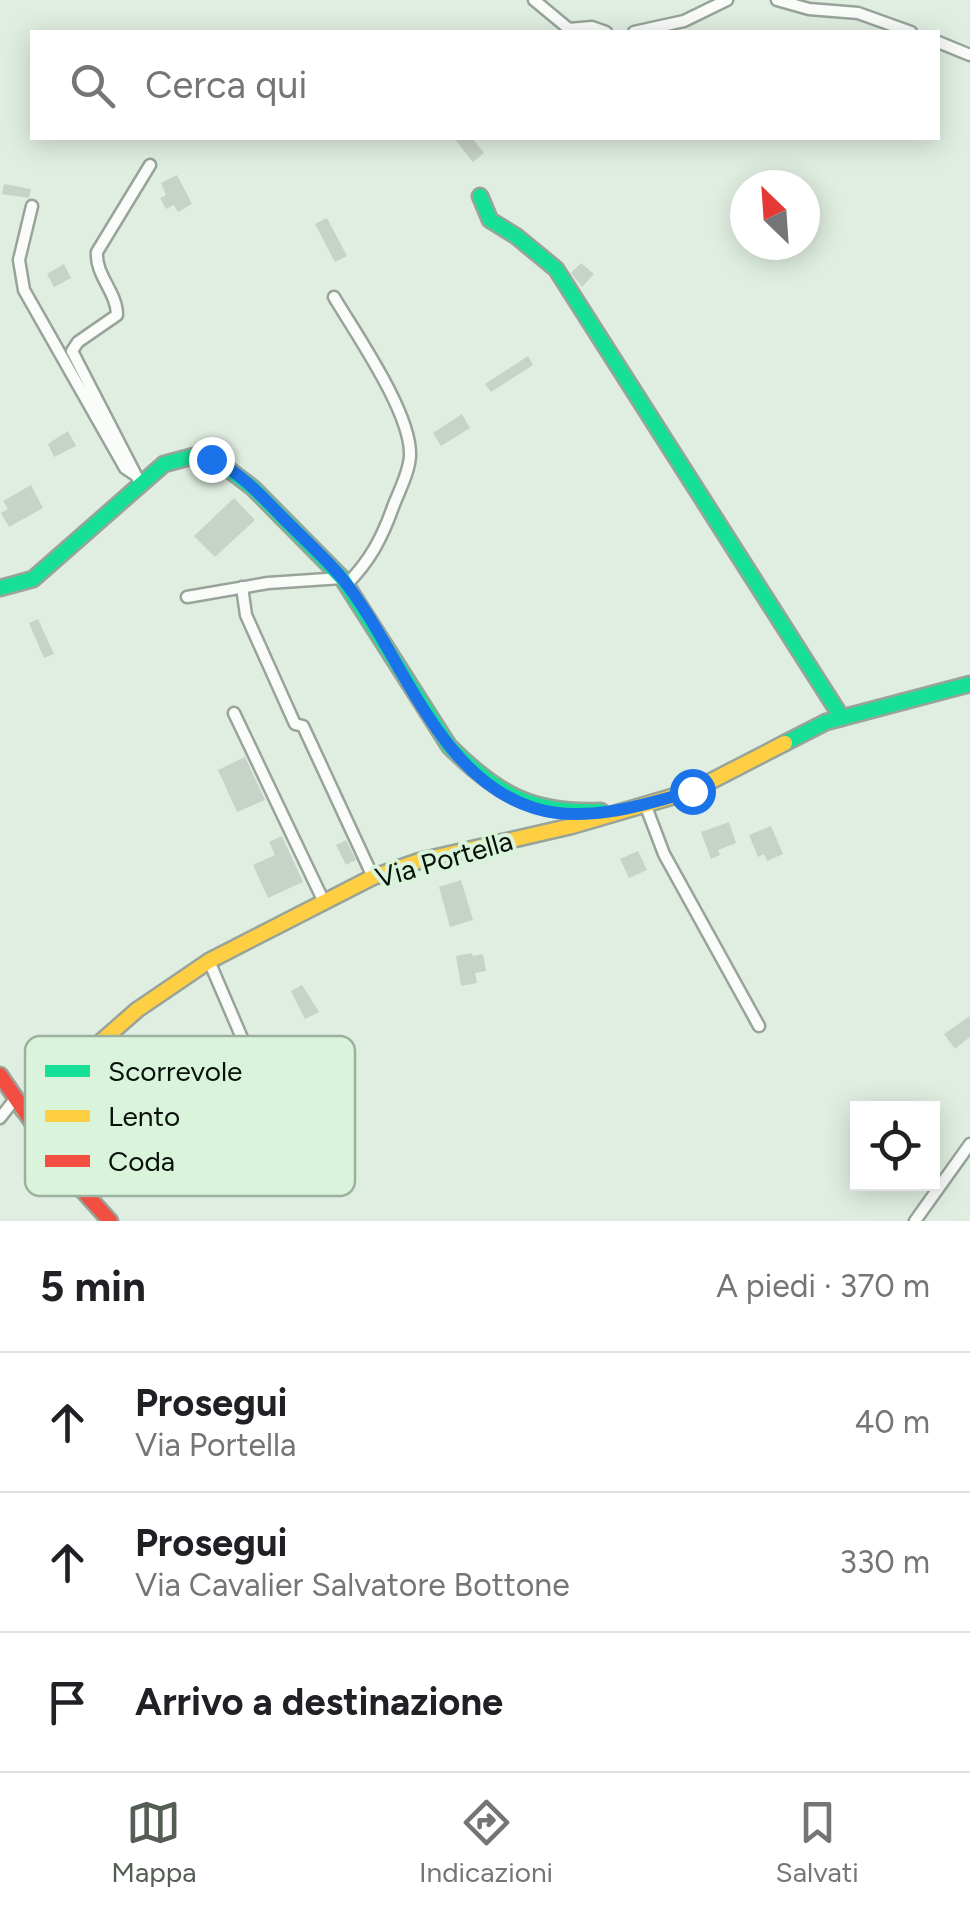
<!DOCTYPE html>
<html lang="it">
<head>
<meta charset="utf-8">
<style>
  body { margin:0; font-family:Figtree,sans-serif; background:#f6f6f6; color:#202124 }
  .controls { position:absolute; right:30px; bottom:30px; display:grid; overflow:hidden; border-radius:0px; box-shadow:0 5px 25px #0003 }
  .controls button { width:90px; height:90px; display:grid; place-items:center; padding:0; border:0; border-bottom:2px solid #e0e0e0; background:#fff; color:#202124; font:50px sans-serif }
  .compass { position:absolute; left:730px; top:170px; width:90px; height:90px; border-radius:50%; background:#fff; box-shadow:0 5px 25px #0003; rotate:335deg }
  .stop { position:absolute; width:30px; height:30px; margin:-22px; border:8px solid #1a73e8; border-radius:50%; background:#fff }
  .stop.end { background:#1a73e8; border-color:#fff; box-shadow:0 2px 10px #0008 }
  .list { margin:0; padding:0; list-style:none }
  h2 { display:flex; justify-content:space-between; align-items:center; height:130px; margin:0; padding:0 40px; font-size:42px }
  h2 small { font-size:32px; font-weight:400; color:#757577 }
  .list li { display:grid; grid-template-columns:65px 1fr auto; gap:30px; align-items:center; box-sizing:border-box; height:140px; padding:0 40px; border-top:2px solid #e0e0e0 }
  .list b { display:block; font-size:38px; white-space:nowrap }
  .list p { margin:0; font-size:32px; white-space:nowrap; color:#757577 }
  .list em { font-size:32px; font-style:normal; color:#757577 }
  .icon { flex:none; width:55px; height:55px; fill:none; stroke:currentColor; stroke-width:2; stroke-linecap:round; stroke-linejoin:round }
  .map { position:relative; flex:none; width:970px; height:1221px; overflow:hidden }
  .search { position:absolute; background:#fff; box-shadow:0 5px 25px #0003; left:30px; right:30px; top:30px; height:110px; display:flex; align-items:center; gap:25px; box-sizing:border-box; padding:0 35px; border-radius:0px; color:#757577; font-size:38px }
  .sheet { height:550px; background:#fff }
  nav { display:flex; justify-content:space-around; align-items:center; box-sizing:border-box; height:140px; border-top:2px solid #e0e0e0; background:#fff; font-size:28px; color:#757577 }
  nav a { display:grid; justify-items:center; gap:5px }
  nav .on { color:#545e55 }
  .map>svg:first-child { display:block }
</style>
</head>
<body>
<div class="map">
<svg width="970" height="1221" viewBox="0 0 970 1221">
  <rect width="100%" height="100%" fill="#e0eee1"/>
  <path fill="#c7d2c8" d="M 454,138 L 472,138 L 484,153 L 473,162 Z
    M 177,175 L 192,204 L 178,212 L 174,205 L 166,209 L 160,198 L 166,195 L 161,183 Z
    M 4,184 L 31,189 L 29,198 L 2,194 Z
    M 327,218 L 347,256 L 335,262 L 315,224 Z
    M 581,263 L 594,274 L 582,287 L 571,273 Z
    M 64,264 L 71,278 L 54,287 L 47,274 Z
    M 528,356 L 533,365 L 491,392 L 485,384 Z
    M 462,414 L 470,428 L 441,446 L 433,433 Z
    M 68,431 L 76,446 L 54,457 L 48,444 Z
    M 31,485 L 43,508 L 9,527 L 1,513 L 8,509 L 3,501 Z
    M 234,498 L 255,520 L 215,557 L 194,536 Z
    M 38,619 L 54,654 L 44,658 L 29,623 Z
    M 245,757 L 265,800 L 237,812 L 218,770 Z
    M 729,822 L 736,843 L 718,850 L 720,855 L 711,859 L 701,832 Z
    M 771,826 L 783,854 L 767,861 L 764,854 L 758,857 L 749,835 Z
    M 282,836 L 303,882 L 268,898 L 253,865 L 275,855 L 269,842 Z
    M 346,840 L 356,860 L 346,865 L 336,845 Z
    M 638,851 L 647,870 L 629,878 L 620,859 Z
    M 461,880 L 473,920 L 450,927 L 439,887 Z
    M 472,953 L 473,956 L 483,954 L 486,971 L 475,973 L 477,983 L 461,986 L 456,956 Z
    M 302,985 L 319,1012 L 305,1019 L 291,991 Z
    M 970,1016 L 970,1037 L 955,1049 L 944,1034 Z"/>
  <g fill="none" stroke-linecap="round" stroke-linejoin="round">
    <g stroke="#98a49a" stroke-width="15">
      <path id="street" d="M 534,0 L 569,29 L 592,27 L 606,32
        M 777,0 L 809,9 L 858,13 L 911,32
        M 634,32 L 684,21 L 727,0
        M 938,42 L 970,55
        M 32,206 L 19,260 L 24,290 L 125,468 L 134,474
        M 334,297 C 356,334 412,414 410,456 C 409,473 399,491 393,507 C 382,538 370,561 346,585
        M 140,483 L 72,351 L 78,342 L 117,315 C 117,292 95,275 97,252 L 150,165
        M 242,587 L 246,615 L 295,724 L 303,726 L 373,877
        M 187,597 L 268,583 L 342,578
        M 234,713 L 324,902
        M 645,804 L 664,854 L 759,1026
        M 209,961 L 251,1059
        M 0,1118 L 15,1099
        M 915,1221 L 970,1144"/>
    </g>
    <g stroke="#98a49a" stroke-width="19">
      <path id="fast" d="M 480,196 L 490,220 L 516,236 L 556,269 L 842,718
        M 0,588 L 33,579 L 164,464 L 194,456 L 216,460 L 253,488 L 342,578 L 449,746 C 497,794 532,814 601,811
        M 785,743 L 826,722 L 970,684"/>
    </g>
    <g stroke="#98a49a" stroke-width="19">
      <path id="slow" d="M 23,1110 L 137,1010 L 209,961 L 373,877 L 419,861 L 572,826 L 692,791 L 785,743"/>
    </g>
    <g stroke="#98a49a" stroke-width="19">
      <path id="jam" d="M 0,1075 L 66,1172 L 110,1221"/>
    </g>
    <use href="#street" stroke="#fafcfa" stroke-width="10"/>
    <use href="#fast" stroke="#16e098" stroke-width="14"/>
    <use href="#slow" stroke="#ffcf43" stroke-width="14"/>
    <use href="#jam" stroke="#f24e42" stroke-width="14"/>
  </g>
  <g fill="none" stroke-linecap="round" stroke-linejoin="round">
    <path stroke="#1a73e8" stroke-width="12" d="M 211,459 C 241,472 264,499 287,522 C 305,540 325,558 341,577 C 401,650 435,777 534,808 C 584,824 644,805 692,791"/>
  </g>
  <g text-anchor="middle" stroke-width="8" stroke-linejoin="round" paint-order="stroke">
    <g font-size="28" fill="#081109" stroke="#daf4dc">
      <text transform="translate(444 859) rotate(-16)" y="10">Via Portella</text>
    </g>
  </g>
  <rect x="25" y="1036" width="330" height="160" rx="15" fill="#daf4dc" stroke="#9bb09d" stroke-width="2.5"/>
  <rect x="45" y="1065" width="45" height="12" fill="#16e098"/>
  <rect x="45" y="1110" width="45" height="12" fill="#ffcf43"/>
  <rect x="45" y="1155" width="45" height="12" fill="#f24e42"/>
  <g font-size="28" fill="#081109">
    <text x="108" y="1081">Scorrevole</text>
    <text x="108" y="1126">Lento</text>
    <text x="108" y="1171">Coda</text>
  </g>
</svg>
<div class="controls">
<button><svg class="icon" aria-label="locate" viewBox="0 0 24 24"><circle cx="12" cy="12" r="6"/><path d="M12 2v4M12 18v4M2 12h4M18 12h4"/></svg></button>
</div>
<svg class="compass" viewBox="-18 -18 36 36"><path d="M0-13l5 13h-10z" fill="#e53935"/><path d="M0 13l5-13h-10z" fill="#757577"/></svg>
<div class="stop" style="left:692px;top:791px"></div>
<div class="stop end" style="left:211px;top:459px"></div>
<div class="search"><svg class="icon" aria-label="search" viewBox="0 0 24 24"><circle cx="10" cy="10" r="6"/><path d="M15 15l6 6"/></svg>Cerca qui</div>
</div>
<section class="sheet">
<h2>5 min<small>A piedi · 370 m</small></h2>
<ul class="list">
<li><svg class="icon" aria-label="ahead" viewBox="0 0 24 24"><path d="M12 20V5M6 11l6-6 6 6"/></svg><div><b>Prosegui</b><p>Via Portella</p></div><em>40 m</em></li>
<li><svg class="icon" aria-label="ahead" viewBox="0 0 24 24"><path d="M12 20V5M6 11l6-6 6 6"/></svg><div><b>Prosegui</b><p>Via Cavalier Salvatore Bottone</p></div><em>330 m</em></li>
<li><svg class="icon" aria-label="arrive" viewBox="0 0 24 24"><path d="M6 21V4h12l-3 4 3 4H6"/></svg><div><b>Arrivo a destinazione</b></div></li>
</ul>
</section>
<nav>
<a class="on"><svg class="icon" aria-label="map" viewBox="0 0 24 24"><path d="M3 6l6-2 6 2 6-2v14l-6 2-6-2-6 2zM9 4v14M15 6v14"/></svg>Mappa</a>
<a><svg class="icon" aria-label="directions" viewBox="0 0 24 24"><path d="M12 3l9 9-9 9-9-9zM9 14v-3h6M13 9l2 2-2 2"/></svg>Indicazioni</a>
<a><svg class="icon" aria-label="saved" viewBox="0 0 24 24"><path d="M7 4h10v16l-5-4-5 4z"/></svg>Salvati</a>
</nav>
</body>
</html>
